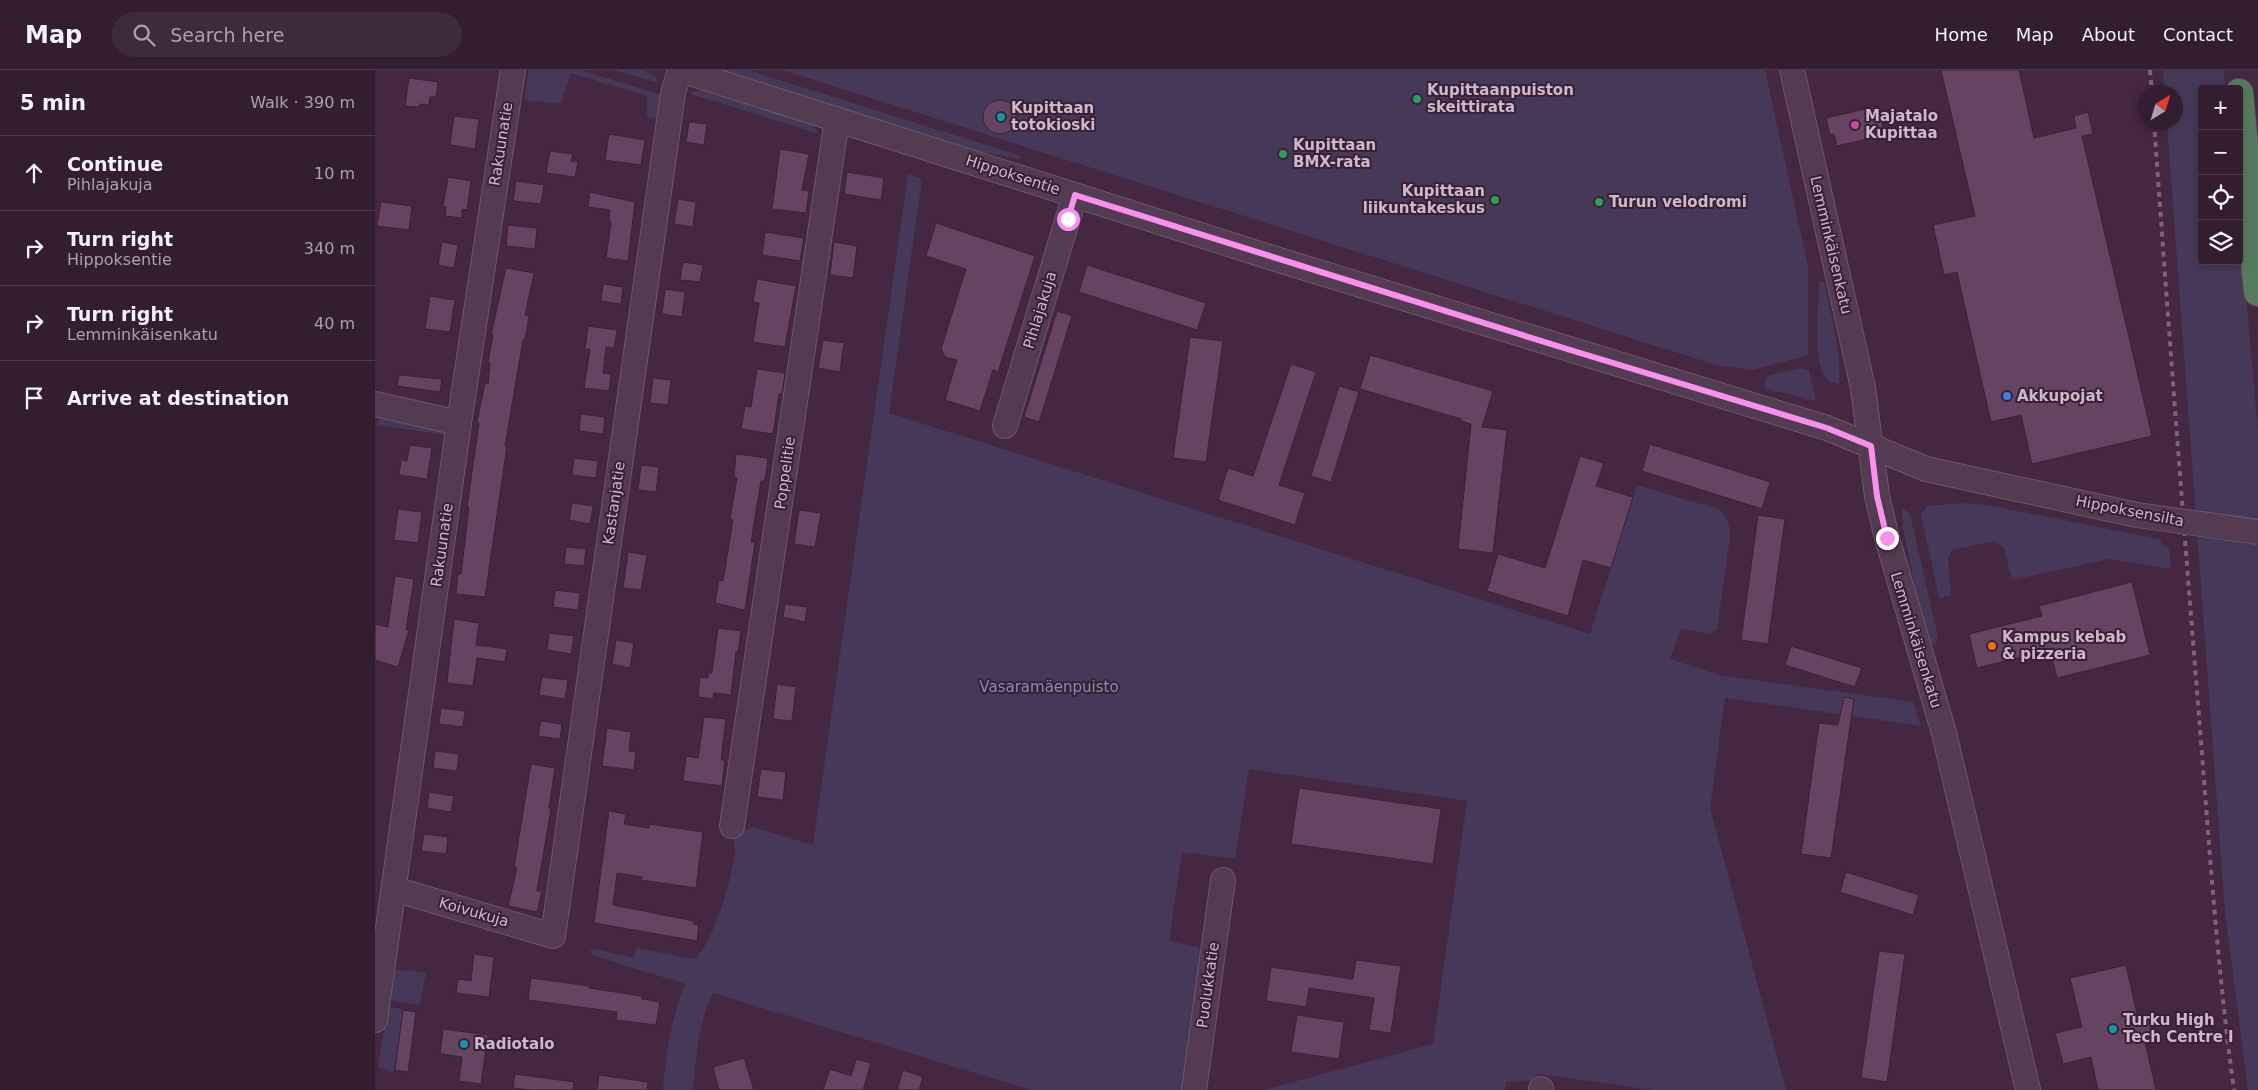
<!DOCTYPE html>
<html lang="en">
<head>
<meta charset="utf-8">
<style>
  body { margin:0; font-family:"DejaVu Sans",sans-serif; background:#3e2a3d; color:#f1f3f6 }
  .controls { position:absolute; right:15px; top:15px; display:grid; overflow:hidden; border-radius:5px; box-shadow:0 2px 8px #0003 }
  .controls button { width:45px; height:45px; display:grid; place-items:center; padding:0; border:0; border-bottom:1px solid #4e3b4d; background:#331d31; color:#f1f3f6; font:25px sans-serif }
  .compass { position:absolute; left:1763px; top:15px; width:45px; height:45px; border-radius:50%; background:#331d31; box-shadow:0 2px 8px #0003; rotate:38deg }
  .stop { position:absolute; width:15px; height:15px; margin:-11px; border:4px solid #fa90ed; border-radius:50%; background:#fff }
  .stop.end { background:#fa90ed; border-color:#fff; box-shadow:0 1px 5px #0008 }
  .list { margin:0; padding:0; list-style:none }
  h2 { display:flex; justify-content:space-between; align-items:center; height:65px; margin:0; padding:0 20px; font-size:21px }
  h2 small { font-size:16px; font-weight:400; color:#a9a2ab }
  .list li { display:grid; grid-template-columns:32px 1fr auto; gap:15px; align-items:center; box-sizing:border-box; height:75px; padding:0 20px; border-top:1px solid #4e3b4d }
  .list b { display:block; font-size:19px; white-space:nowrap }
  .list p { margin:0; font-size:16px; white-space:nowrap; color:#a9a2ab }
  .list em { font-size:16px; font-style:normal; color:#a9a2ab }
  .icon { flex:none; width:28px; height:28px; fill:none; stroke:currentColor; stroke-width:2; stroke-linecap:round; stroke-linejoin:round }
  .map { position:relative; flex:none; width:1883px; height:1020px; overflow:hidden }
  header { display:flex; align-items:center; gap:30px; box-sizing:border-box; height:70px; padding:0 25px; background:#331d31; border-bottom:1px solid #4e3b4d }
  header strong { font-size:24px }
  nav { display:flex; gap:28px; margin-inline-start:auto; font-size:18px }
  .search { width:350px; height:45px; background:#3e2a3d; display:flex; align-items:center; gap:12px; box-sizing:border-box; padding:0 18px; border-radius:28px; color:#a9a2ab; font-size:19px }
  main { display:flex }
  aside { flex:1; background:#331d31 }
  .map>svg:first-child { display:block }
</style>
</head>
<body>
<header>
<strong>Map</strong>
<div class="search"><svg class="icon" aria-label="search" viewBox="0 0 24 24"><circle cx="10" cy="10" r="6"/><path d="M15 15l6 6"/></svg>Search here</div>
<nav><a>Home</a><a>Map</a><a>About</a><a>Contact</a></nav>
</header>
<main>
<aside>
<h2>5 min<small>Walk · 390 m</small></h2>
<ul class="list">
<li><svg class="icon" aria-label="ahead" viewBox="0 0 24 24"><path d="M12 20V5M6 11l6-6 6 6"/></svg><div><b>Continue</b><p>Pihlajakuja</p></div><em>10 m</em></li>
<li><svg class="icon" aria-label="right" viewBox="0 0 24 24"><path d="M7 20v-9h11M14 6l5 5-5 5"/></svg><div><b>Turn right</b><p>Hippoksentie</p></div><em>340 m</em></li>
<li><svg class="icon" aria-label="right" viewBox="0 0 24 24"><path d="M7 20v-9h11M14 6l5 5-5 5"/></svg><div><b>Turn right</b><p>Lemminkäisenkatu</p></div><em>40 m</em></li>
<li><svg class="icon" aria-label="arrive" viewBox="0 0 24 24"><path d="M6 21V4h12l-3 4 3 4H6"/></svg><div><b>Arrive at destination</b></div></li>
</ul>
</aside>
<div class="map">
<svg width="1883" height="1020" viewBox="0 0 1883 1020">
  <rect width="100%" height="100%" fill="#442741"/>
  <path fill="#453957" d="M 154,0 L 206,0 L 287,25 L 283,46 L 275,49 L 272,46 L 272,26 L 196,3 L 186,32 L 181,34 L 152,30 L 149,28 Z
    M 239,0 L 268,0 L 280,6 L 283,13 Z
    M 345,0 L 373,0 L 646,86 L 645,89 L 601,81 Z
    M 407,0 L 1390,0 L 1433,196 L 1433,285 L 1378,300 L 1341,295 Z
    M 1788,0 L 1849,0 L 1850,19 L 1827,19 L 1827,191 L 1864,191 L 1864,155 L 1865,159 L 1883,360 L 1883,1020 L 1873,1020 L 1850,842 L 1792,53 L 1800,52 L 1800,22 L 1789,22 Z
    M 329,20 L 433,53 L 438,56 L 444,64 L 316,24 L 317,22 Z
    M 533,104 L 547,109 L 514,343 L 1215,564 L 1262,415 L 1343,439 C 1353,446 1355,456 1355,467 L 1342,559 L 1334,564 L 1306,558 L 1295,589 L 1344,605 L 1538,632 L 1546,656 L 1350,628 L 1335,738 L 1411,1020 L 1278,1020 L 1163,1004 L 1161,1010 L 1131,1012 L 1130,1020 L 889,1020 L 1058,974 L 1092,731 L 874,699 L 860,789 L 807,782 L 794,871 L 822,877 L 829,885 L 811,1020 L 656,1020 L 338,923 C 323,954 321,986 318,1020 L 288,1020 C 291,983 296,949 310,914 L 217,885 L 215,880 L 220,879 L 259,888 L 261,878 L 319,889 C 339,874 356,809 360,784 C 361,777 359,771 357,765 L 378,757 L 438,775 Z
    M 1444,211 L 1449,211 C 1455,240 1467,284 1464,314 C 1457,312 1451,310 1448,303 C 1438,279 1444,238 1444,211 Z
    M 1426,298 L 1434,300 L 1441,331 L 1389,318 L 1392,306 Z
    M 6,347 L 71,362 L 71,365 L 1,355 Z
    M 1587,433 L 1612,435 L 1785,469 L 1787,475 L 1794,477 L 1796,499 L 1733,489 L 1637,510 L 1629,478 L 1619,471 L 1577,480 L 1573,488 L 1576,525 L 1564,528 L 1546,445 L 1552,436 Z
    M 1527,437 L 1535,444 L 1563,567 L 1561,573 L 1555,576 L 1543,531 L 1528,458 Z
    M 18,899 L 51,903 L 45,935 L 18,931 L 14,928 Z
    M 13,937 L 28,939 L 19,1002 L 3,997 Z"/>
  <path fill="#644461" stroke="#3b2238" d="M 1566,0 L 1644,0 L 1659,68 L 1701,58 L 1699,46 L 1713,42 L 1718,64 L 1707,66 L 1777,366 L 1657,394 L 1646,345 L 1616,352 L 1582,202 L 1569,205 L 1558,155 L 1600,146 Z
    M 34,8 L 63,12 L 61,27 L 55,27 L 54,35 L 45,34 L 45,37 L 30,36 Z
    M608 47a17 17 0 1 1 34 0a17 17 0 1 1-34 0Z
    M 1503,36 L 1510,65 L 1462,76 L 1459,64 L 1455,65 L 1451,48 Z
    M 79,46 L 104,49 L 100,79 L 75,75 Z
    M 314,52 L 332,54 L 329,75 L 311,72 Z
    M 234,64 L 270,70 L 266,95 L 230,90 Z
    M 405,79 L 434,84 L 427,120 L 434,121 L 431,143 L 397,139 Z
    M 175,81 L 198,84 L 196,91 L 203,92 L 200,107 L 171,103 Z
    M 472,102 L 509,108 L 506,130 L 469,124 Z
    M 73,107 L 96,111 L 92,140 L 87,139 L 87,148 L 70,146 L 71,137 L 68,137 Z
    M 141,111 L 169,115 L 166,134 L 138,131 Z
    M 215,122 L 260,132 L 253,191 L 231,188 L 236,152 L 234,151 L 235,140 L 213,137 Z
    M 303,129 L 321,132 L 318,157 L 299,154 Z
    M 6,132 L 37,136 L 34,160 L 2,156 Z
    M 561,153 L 660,186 L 623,302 L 618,300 L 605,341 L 570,330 L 582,290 L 570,287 L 566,279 L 591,199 L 551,186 Z
    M 133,155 L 162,158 L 160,179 L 131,176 Z
    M 390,162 L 429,168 L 425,191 L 387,185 Z
    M 67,172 L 83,175 L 79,198 L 63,195 Z
    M 459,172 L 482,176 L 478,208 L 455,205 Z
    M 308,192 L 328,195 L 325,212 L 305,210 Z
    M 712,195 L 831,233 L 822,260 L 704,222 Z
    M 131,198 L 159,203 L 150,245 L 154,246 L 150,270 L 148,270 L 130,376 L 132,376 L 110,527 L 81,524 L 83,504 L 86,504 L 94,437 L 92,437 L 104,353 L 102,352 L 110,313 L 113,314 L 115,292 L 113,292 L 118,265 L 116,265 Z
    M 382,209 L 421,216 L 410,277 L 378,272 L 384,233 L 378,232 Z
    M 228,214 L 248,217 L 246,234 L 226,231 Z
    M 290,219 L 310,222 L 307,247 L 287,244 Z
    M 55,226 L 80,230 L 75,262 L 50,259 Z
    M 682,241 L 697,246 L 664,352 L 649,347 Z
    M 213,256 L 242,260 L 239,278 L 231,277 L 228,303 L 236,304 L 234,321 L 209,318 L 215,279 L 210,279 Z
    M 815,267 L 848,271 L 831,392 L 798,388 Z
    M 448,270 L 469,273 L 465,302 L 443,298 Z
    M 995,285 L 1118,321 L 1107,357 L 1132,360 L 1118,483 L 1083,479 L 1096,354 L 1086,351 L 1086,349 L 985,319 Z
    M 916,294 L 941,302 L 904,415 L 930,423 L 920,455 L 843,430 L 853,398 L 878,406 Z
    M 382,299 L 410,303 L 407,324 L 404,324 L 398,364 L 366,359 L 370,336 L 376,337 Z
    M 24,305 L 67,309 L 65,322 L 22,316 Z
    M 278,308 L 296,310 L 293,335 L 275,333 Z
    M 964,316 L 984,322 L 956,412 L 936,406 Z
    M 206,344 L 230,347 L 228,364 L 204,361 Z
    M 1275,374 L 1395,412 L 1387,439 L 1267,401 Z
    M 35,375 L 57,378 L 52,409 L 24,405 L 26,390 L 32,391 Z
    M 361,384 L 393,388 L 390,411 L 386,411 L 376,472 L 380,472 L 370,540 L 340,533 L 344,510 L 348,511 L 358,450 L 355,449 L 362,408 L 359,407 Z
    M 1205,386 L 1229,393 L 1221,416 L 1258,427 L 1236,498 L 1208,490 L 1193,546 L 1112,521 L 1123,484 L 1170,498 Z
    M 199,388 L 223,391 L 221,408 L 197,405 Z
    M 266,395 L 284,397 L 281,422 L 263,420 Z
    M 197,433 L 218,436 L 215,454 L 194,450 Z
    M 23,439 L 47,442 L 43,473 L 19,470 Z
    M 424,440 L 446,443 L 440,477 L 419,474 Z
    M 1383,445 L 1410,449 L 1393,574 L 1366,570 Z
    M 191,477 L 211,479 L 209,496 L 189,494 Z
    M 253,482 L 272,485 L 266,520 L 248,518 Z
    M 20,506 L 39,509 L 31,560 L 34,560 L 23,597 L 0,590 L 0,554 L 13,557 Z
    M 1757,512 L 1775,585 L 1682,608 L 1675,580 L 1602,598 L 1594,564 L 1667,546 L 1664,536 Z
    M 180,520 L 205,523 L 203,540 L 178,537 Z
    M 410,534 L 432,537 L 430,552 L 408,547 Z
    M 79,549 L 104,553 L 101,575 L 132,579 L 130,592 L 102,588 L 98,616 L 72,613 Z
    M 343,558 L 366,561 L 363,582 L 361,582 L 356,625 L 339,623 L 338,629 L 323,627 L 325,607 L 333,608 L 333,603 L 337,603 Z
    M 174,563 L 199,566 L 196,584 L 172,580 Z
    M 241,570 L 259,573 L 255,598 L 237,594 Z
    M 1416,576 L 1487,598 L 1480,617 L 1410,595 Z
    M 167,607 L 193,610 L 190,629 L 164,625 Z
    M 402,614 L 421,617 L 417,651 L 398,649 Z
    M 1469,627 L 1479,629 L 1456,788 L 1426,784 L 1444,653 L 1463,655 Z
    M 66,638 L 90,641 L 88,657 L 64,654 Z
    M 329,647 L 351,649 L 346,690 L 350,690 L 347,716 L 308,711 L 311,686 L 323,688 Z
    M 166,651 L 187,654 L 185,669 L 163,666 Z
    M 232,658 L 256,662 L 254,681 L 261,682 L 259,700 L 227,696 Z
    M 60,681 L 84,684 L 82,701 L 58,698 Z
    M 156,694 L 180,698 L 174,738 L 176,739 L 162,821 L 167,821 L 162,842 L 133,836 L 142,798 L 139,797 Z
    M 386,699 L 411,702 L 408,730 L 382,727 Z
    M 924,718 L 1066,739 L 1058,794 L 916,774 Z
    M 54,722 L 79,726 L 76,742 L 52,738 Z
    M 234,741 L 251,744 L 249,754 L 274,758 L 274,754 L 328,762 L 321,818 L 266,810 L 267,807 L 242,803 L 238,835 L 319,851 L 318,854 L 324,855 L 322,871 L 219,853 Z
    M 49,764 L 73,767 L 71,784 L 46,781 Z
    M 1471,802 L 1544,825 L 1538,845 L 1465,822 Z
    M 1504,881 L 1530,884 L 1512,1012 L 1486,1008 Z
    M 99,884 L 119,887 L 114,927 L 81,923 L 83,909 L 96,911 Z
    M 981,890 L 1026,896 L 1016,963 L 994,960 L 999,928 L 934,918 L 931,937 L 891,931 L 896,897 L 978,909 Z
    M 1751,895 L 1763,948 L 1773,946 L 1779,970 L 1770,972 L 1781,1020 L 1723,1020 L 1716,987 L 1688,994 L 1680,963 L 1707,957 L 1695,908 Z
    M 156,908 L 214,916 L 214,918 L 267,926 L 267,929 L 285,932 L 281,955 L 241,950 L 242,942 L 153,930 Z
    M 28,940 L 41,942 L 33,1002 L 20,1000 Z
    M 922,945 L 969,952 L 964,989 L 916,982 Z
    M 68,959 L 113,965 L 106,1014 L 84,1011 L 87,987 L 65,984 Z
    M 369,988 L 379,1020 L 344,1020 L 338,997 Z
    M 481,989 L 496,993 L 488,1020 L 448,1020 L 455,999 L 476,1006 Z
    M 528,1000 L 548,1007 L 544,1020 L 522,1020 Z
    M 140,1004 L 199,1012 L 198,1020 L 155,1020 L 138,1018 Z
    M 224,1005 L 273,1012 L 272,1020 L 222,1020 Z"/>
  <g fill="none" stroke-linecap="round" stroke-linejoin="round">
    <g stroke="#6e576b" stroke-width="26">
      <path id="minor" d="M 306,0 L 904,190 L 1452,358 L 1551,399 L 1629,416
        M 1417,0 L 1488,318 L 1502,426 L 1512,468 L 1569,663 L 1653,1020
        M 0,334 L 84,353
        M 630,356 L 700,125
        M 357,756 L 462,49
        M 19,819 L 178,866 L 298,23 L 305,0
        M 0,950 L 84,353 L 138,0
        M 819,1020 L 848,810
        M 1166,1020 L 1166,1019"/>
    </g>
    <g stroke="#5b4358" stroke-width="30">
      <path id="highway" d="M 1864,23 L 1883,222"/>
    </g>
    <use href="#minor" stroke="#533b51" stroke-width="24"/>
    <use href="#highway" stroke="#587a5c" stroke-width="28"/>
    <path stroke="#7f637c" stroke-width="4" stroke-dasharray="5 5" stroke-linecap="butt" d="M 1775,0 L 1777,22
      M 1779,52 C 1793,250 1808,448 1824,646 C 1834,771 1842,896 1859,1020"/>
    <g stroke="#6e576b" stroke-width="26" stroke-linecap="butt">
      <path id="minor-bridge" d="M 1629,416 L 1762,445 L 1883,462"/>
    </g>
    <use href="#minor-bridge" stroke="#533b51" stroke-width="24"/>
  </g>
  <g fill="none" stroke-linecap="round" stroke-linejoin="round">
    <path stroke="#fa90ed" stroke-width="6" d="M 693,149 L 700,125 L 1192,279 L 1452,358 L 1496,376 L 1502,426 L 1512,468"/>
  </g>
  <g fill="#2e9e5b" stroke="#392036" stroke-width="2">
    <circle cx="1042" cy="29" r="5"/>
    <circle cx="908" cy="84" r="5"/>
    <circle cx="1120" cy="130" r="5"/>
    <circle cx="1224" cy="132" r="5"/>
  </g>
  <g fill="#0f9aa8" stroke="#392036" stroke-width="2">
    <circle cx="626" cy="47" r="5"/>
    <circle cx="1738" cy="959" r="5"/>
    <circle cx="89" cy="974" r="5"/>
  </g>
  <circle fill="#d1479c" stroke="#392036" stroke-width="2" cx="1480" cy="55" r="5"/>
  <circle fill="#3f7fe0" stroke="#392036" stroke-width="2" cx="1632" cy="326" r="5"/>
  <circle fill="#e8710a" stroke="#392036" stroke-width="2" cx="1617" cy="576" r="5"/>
  <g text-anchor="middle" stroke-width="4" stroke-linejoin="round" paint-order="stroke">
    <g font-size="15" font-weight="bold" fill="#cdb9ca" stroke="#392036" text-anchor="start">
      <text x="1052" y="25">Kupittaanpuiston<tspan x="1052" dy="17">skeittirata</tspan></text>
      <text x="636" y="43">Kupittaan<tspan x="636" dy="17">totokioski</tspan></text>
      <text x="1490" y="51">Majatalo<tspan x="1490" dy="17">Kupittaa</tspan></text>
      <text x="918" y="80">Kupittaan<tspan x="918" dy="17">BMX-rata</tspan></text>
      <text x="1110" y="126" text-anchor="end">Kupittaan<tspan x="1110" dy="17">liikuntakeskus</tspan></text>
      <text x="1234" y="137">Turun velodromi</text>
      <text x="1642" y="331">Akkupojat</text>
      <text x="1627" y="572">Kampus kebab<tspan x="1627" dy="17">&amp; pizzeria</tspan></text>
      <text x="1748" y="955">Turku High<tspan x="1748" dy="17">Tech Centre I</tspan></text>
      <text x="99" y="979">Radiotalo</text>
    </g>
    <g font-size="15" fill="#cdb9ca" stroke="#392036">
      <text transform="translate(126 74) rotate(-81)" y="5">Rakuunatie</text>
      <text transform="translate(638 105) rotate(18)" y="5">Hippoksentie</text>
      <text transform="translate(1456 175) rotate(77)" y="5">Lemminkäisenkatu</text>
      <text transform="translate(665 240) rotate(-73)" y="5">Pihlajakuja</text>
      <text transform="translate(410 403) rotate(-82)" y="5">Poppelitie</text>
      <text transform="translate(239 433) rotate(-82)" y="5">Kastanjatie</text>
      <text transform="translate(1755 441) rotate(11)" y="5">Hippoksensilta</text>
      <text transform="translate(67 475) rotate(-82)" y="5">Rakuunatie</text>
      <text transform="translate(1541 570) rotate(73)" y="5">Lemminkäisenkatu</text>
      <text transform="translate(99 842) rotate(16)" y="5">Koivukuja</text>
      <text transform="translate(833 915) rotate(-82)" y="5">Puolukkatie</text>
    </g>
    <g font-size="15" fill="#858fad" stroke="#392036">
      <text x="674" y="622">Vasaramäenpuisto</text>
    </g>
  </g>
</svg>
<div class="controls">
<button>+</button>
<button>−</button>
<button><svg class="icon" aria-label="locate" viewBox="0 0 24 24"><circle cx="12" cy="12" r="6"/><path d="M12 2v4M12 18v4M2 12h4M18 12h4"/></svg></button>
<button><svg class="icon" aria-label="layers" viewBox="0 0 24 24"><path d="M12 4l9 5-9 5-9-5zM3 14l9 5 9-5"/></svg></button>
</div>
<svg class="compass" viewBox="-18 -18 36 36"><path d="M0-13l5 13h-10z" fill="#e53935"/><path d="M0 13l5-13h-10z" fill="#a9a2ab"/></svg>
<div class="stop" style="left:693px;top:149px"></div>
<div class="stop end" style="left:1512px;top:468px"></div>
</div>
</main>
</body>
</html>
